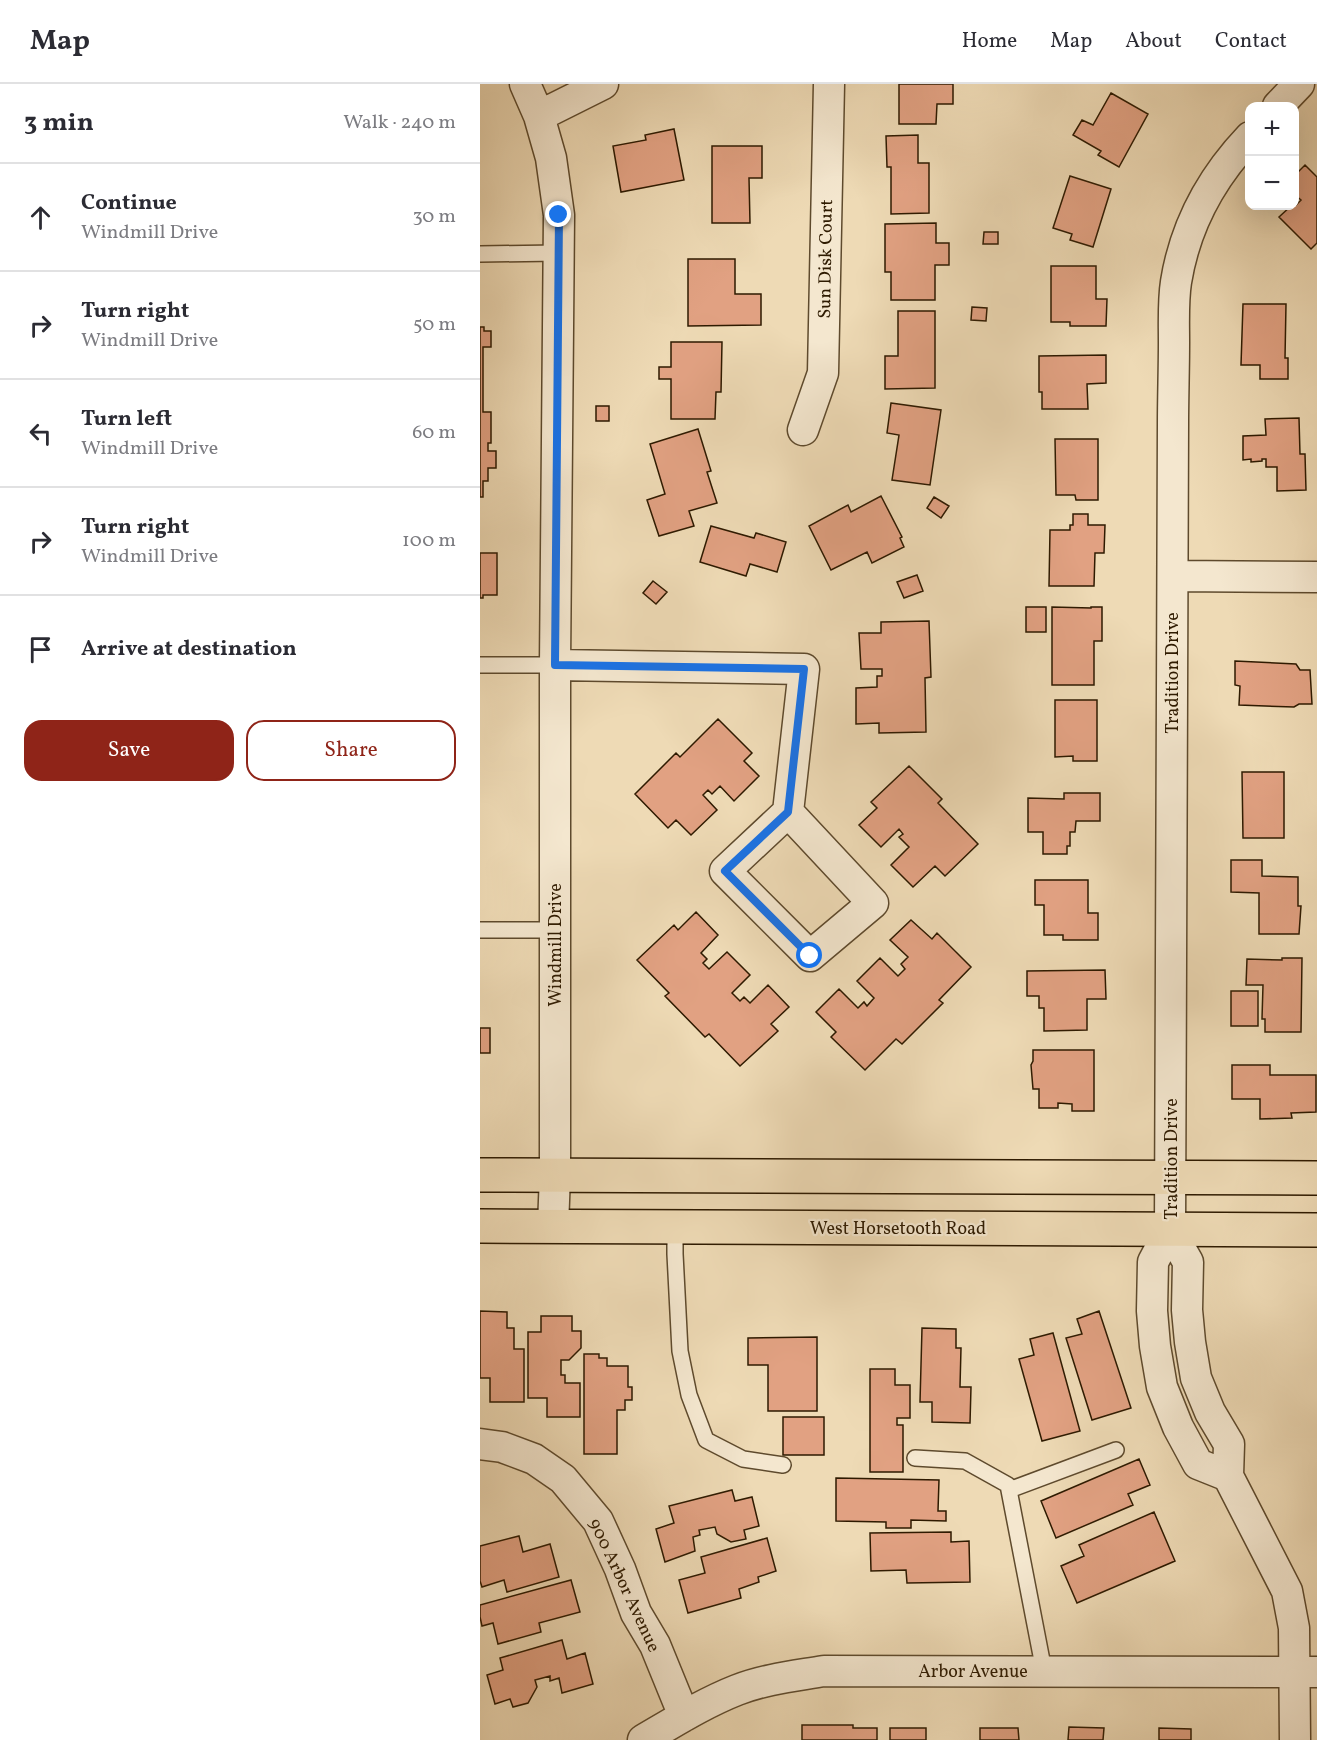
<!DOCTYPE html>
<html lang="en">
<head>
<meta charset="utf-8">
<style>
  body { margin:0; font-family:Vollkorn,serif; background:#f2f2f3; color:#2b2b33 }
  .controls { position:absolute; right:18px; top:18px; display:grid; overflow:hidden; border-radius:12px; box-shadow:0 6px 24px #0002 }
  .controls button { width:54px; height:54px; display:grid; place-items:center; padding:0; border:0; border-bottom:2px solid #e1e1e2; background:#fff; color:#2b2b33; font:30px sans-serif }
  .stop { position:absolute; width:18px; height:18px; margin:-14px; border:4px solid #1a73e8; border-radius:50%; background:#fff }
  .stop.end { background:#1a73e8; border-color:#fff; box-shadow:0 2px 6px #0008 }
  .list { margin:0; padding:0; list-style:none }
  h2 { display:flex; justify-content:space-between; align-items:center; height:78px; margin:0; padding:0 24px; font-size:26px }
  h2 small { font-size:20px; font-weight:400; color:#7c7c81 }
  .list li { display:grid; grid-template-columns:39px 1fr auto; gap:18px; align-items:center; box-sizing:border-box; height:108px; padding:0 24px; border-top:2px solid #e1e1e2 }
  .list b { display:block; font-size:22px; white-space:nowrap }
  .list p { margin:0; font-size:20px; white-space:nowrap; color:#7c7c81 }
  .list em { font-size:20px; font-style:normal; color:#7c7c81 }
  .actions { display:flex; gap:12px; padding:18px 24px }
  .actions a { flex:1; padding:14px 0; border:2px solid #8f2418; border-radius:18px; text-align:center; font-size:21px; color:#8f2418 }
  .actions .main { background:#8f2418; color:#fff }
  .icon { flex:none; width:33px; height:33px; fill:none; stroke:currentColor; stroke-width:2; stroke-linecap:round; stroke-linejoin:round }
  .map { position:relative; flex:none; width:837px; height:1656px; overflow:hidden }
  header { display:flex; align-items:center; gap:36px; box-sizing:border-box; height:84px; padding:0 30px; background:#fff; border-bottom:2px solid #e1e1e2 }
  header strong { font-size:28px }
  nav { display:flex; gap:33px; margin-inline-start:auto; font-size:21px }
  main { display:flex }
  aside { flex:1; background:#fff }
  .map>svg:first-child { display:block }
</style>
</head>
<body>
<header>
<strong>Map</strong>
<nav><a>Home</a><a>Map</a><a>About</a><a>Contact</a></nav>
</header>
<main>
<aside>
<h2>3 min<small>Walk · 240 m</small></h2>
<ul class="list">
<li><svg class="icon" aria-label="ahead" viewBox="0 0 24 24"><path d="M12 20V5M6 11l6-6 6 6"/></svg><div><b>Continue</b><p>Windmill Drive</p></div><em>30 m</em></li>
<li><svg class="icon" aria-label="right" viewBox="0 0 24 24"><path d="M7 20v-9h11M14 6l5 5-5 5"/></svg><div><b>Turn right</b><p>Windmill Drive</p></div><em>50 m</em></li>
<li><svg class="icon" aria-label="left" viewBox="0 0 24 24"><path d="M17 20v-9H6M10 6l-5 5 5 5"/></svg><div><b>Turn left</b><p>Windmill Drive</p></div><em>60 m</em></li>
<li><svg class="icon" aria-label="right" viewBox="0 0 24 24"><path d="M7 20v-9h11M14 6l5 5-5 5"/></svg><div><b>Turn right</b><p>Windmill Drive</p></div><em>100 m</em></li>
<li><svg class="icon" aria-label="arrive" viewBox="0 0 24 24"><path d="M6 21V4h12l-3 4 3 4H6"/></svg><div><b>Arrive at destination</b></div></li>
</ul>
<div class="actions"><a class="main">Save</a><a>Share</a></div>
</aside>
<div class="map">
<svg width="837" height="1656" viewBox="0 0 837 1656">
  <rect width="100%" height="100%" fill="#eedab5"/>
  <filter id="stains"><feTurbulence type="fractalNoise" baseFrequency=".00333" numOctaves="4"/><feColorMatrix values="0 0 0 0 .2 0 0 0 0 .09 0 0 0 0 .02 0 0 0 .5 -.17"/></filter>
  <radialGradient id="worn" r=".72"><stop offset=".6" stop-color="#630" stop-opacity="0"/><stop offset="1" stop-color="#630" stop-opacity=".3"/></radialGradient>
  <path fill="#e1a182" stroke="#2e1a00" stroke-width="1.5" d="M 419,0 L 473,0 L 473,20 L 457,20 L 456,40 L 419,40 Z
    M 631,9 L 668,30 L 639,83 L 618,71 L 621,67 L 593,51 L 602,36 L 613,41 Z
    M 194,45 L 204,96 L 141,108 L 133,62 L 166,56 L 165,51 Z
    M 438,51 L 438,79 L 449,79 L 449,129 L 411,130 L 411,83 L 407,83 L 406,52 Z
    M 232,62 L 282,62 L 282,94 L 269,94 L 270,139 L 232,139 Z
    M 825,81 L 837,93 L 837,159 L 831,165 L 799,133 L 811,122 L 814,122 L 814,120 L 816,121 L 821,116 L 814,110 L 814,92 Z
    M 590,92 L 631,105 L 613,163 L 590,156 L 592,150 L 573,144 Z
    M 456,139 L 456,159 L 469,159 L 469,181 L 455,181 L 455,216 L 411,216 L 411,188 L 405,188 L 405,140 Z
    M 504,148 L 518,148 L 518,160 L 503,160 Z
    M 208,175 L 255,175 L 255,210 L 281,210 L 281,241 L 208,242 Z
    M 571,182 L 616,182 L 616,215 L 627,215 L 626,242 L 590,242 L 590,238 L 571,238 Z
    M 763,220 L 806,220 L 805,274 L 808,274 L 808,295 L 780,295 L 780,281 L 761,281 Z
    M 492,223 L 507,224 L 506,237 L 491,236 Z
    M 418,227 L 455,227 L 455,304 L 405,305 L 405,272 L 418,272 Z
    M 0,243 L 4,243 L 4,247 L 11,247 L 11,263 L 3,263 L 3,328 L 11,328 L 11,359 L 8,359 L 8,367 L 16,367 L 16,384 L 8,384 L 8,397 L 3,397 L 3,413 L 0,413 Z
    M 191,258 L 242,258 L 241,308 L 236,308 L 235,335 L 191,335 L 191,295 L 179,295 L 179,283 L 191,283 Z
    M 626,271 L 626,299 L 607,300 L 608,325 L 562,325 L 562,308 L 559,308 L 559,272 Z
    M 411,319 L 461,326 L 450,401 L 412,396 L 419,351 L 407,349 Z
    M 116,322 L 129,322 L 129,337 L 116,337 Z
    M 819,334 L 820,370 L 825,370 L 826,406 L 797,407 L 797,383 L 786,383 L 786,375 L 782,375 L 782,377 L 771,378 L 771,375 L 763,376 L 763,352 L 786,351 L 785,335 Z
    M 218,345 L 231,387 L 227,388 L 237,419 L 209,427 L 214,442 L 179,452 L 167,416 L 185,410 L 170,360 Z
    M 575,355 L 618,355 L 618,416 L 596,416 L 595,411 L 576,411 Z
    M 401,412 L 422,453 L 420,454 L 424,463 L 392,479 L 387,468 L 351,486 L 329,442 L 368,421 L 371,428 Z
    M 454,413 L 469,422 L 461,434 L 447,424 Z
    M 593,430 L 608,430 L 608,441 L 625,441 L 624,469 L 615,469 L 614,502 L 569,502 L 570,446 L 590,446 L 590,441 L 593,441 Z
    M 231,442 L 274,454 L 276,449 L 306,458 L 297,488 L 270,480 L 266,492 L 220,478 Z
    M 0,469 L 17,469 L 17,511 L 3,511 L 3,514 L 0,514 Z
    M 437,491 L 443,507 L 424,514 L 417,498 Z
    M 173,497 L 187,508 L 176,520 L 163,509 Z
    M 546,523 L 566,523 L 566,548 L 546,548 Z
    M 572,523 L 611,524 L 611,523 L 622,523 L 622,557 L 614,557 L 614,601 L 572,601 Z
    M 449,537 L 451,593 L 445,594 L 446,648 L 399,649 L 399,639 L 376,640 L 376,604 L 397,603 L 397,592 L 402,592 L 402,585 L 381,585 L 379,549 L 401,549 L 401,538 Z
    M 755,577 L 816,580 L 820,586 L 830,586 L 832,620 L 819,620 L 814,623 L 759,621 L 760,602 L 755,601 Z
    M 575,616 L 617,616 L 617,677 L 593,677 L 593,672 L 575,673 Z
    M 238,635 L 272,669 L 264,677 L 279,692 L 254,717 L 240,702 L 232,710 L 228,706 L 223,711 L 237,726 L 211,751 L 196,736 L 188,744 L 155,710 L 196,669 L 200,673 Z
    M 429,682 L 462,715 L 458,719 L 498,760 L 465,792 L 455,782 L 433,803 L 411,781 L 429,763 L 419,753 L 423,750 L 419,745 L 401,763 L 379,741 L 397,724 L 391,718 Z
    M 762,688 L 804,688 L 804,754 L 763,754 Z
    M 584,709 L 620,709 L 620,737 L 596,737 L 595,748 L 590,748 L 590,762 L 587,762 L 587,770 L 563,770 L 563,748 L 548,748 L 548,714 L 584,715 Z
    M 751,776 L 782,776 L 782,792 L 818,793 L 818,822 L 821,822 L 819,850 L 779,850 L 779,809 L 751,808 Z
    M 555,796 L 608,796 L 608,829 L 618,829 L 618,856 L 583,856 L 583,851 L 564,851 L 564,821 L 555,821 Z
    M 216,828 L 238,851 L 221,869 L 227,875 L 223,879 L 229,885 L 247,868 L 270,891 L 252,909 L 260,917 L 264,913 L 270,919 L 288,901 L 309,923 L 291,940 L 298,947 L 260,982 L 229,950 L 225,953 L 185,912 L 189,909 L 157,876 L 194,841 L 198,846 Z
    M 431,836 L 452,855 L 457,849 L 491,883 L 459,916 L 463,919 L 422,960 L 416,955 L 385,986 L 351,953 L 356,948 L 336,928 L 359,905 L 378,924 L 384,918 L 387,922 L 394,914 L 377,897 L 400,874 L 418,892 L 425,885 L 421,880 L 428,873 L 410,856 Z
    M 802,874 L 822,874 L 821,948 L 785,948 L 785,935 L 782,935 L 783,901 L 766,901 L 767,875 L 802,876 Z
    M 625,886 L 626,915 L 607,915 L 607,946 L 564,947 L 564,924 L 559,924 L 559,912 L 547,912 L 547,887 Z
    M 751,907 L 778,907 L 778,942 L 751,942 Z
    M 0,944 L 10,944 L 10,969 L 0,969 Z
    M 553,966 L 614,966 L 614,1027 L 592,1027 L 592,1020 L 578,1019 L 578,1024 L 559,1024 L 559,1005 L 553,1005 L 551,981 L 553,977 Z
    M 752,981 L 790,981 L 790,991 L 836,991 L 836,1028 L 811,1029 L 812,1034 L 780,1035 L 780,1015 L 752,1015 Z
    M 0,1227 L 27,1228 L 27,1244 L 34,1244 L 34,1265 L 44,1265 L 44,1318 L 10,1318 L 10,1294 L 0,1294 Z
    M 619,1227 L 651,1324 L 612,1336 L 586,1254 L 602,1250 L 597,1235 Z
    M 61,1232 L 92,1232 L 92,1247 L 101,1247 L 101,1264 L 89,1276 L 81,1276 L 81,1291 L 85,1291 L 85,1299 L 100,1299 L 100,1333 L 67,1333 L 67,1314 L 48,1314 L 48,1248 L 61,1248 Z
    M 442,1244 L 476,1245 L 476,1264 L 481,1264 L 480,1303 L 491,1303 L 490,1339 L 452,1338 L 452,1318 L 440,1318 Z
    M 573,1249 L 600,1347 L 562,1357 L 539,1275 L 554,1271 L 550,1255 Z
    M 337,1253 L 337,1327 L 288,1327 L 288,1281 L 268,1281 L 268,1254 Z
    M 104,1270 L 119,1270 L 119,1274 L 127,1274 L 127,1282 L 148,1282 L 148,1303 L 152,1303 L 152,1316 L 145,1316 L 145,1326 L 137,1326 L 137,1370 L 104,1370 Z
    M 390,1285 L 415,1285 L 415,1301 L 430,1301 L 430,1334 L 417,1334 L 417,1341 L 423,1341 L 423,1388 L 390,1388 Z
    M 303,1333 L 344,1333 L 344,1371 L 303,1371 Z
    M 659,1375 L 670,1401 L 648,1410 L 653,1421 L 576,1454 L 561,1417 Z
    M 356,1394 L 459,1396 L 458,1427 L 466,1427 L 466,1437 L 431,1436 L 431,1444 L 406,1444 L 406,1438 L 356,1437 Z
    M 252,1406 L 255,1417 L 272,1413 L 279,1442 L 264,1446 L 266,1455 L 251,1458 L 237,1450 L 235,1443 L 219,1446 L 220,1451 L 213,1453 L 215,1467 L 185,1478 L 176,1445 L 194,1439 L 189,1422 Z
    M 674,1428 L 695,1477 L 597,1519 L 581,1482 L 604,1472 L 599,1461 Z
    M 471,1448 L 471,1458 L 489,1457 L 490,1498 L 427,1499 L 426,1486 L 391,1487 L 390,1449 Z
    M 39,1452 L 43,1468 L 70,1460 L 79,1493 L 27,1508 L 24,1496 L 2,1503 L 0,1497 L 0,1462 Z
    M 287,1454 L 296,1487 L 278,1493 L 279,1498 L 259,1505 L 261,1514 L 208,1529 L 199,1496 L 225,1489 L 221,1473 Z
    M 91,1496 L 100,1528 L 59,1539 L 61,1548 L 18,1560 L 13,1539 L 2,1542 L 0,1533 L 0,1521 Z
    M 82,1556 L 87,1575 L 105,1569 L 113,1600 L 82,1609 L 79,1594 L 70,1597 L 70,1592 L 55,1596 L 57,1603 L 48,1619 L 33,1623 L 30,1615 L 15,1620 L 7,1591 L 23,1586 L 20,1574 Z
    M 322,1641 L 373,1641 L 373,1644 L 397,1644 L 397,1656 L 322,1656 Z
    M 589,1643 L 624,1644 L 623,1656 L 588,1656 Z
    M 410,1644 L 446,1644 L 446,1656 L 410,1656 Z
    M 500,1644 L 538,1644 L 539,1656 L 500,1656 Z
    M 679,1644 L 711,1645 L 711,1656 L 679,1656 Z"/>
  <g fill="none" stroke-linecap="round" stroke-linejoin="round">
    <g stroke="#5e4a2d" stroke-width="18">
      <path id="lane" d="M 0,170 L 78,169
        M 0,581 L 75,581
        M 0,846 L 75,846
        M 195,1144 L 195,1170 L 200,1267 L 209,1311 L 226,1356 L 263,1375 L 303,1381
        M 435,1374 L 485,1377 L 528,1401 L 564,1587
        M 529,1406 L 636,1366"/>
    </g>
    <g stroke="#5e4a2d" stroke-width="33">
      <path id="street" d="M 45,0 L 59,32 L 71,74 L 79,131 L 75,581 L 75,1091 L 73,1142
        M 798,22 L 819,0
        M 59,32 L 123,0
        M 323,346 L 343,289 L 349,0
        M 693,492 L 837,493
        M 75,581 L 324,585 L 308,728 L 245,787 L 330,872 L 393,819 L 308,728
        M 690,1146 L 708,1178 L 707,1226 L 710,1258 L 716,1294 L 730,1328 L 749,1360 L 748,1392 L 807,1507 L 814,1544 L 815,1656
        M 0,1360 L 22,1363 L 54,1375 L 83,1395 L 118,1437 L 140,1485 L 156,1529 L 175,1561 L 204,1632
        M 748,1392 L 718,1380 L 698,1343 L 682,1303 L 675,1262 L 672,1227 L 673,1178 L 690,1146 L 693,340 C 693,313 694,285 694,258 C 694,238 693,217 696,198 C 705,142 731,94 770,53
        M 163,1656 C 194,1638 224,1619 257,1606 C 285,1595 315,1592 344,1587 L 837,1588"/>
    </g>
    <g stroke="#2e1a00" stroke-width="36">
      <path id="primary" d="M 0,1091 L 837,1094
        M 0,1142 L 837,1146"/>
    </g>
    <use href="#lane" stroke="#f4e7cf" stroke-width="15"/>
    <use href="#street" stroke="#f4e7cf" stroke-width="30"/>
    <use href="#primary" stroke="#eedab5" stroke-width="33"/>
  </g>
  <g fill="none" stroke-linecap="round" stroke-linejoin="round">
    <path stroke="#1a73e8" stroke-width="8" d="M 79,131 L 75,581 L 324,585 L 308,728 L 245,787 L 330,872"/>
  </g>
  <g text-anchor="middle" stroke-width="4.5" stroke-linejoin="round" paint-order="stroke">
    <g font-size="18" fill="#2e1a00" stroke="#f4e7cf">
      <text transform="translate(345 175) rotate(-89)" y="6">Sun Disk Court</text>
      <text transform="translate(692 589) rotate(-90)" y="6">Tradition Drive</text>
      <text transform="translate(75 861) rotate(-90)" y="6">Windmill Drive</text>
      <text transform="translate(691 1075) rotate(-90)" y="6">Tradition Drive</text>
      <text x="418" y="1150">West Horsetooth Road</text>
      <text transform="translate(145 1501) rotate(65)" y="6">900 Arbor Avenue</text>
      <text x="493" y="1593">Arbor Avenue</text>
    </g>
  </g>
  <rect width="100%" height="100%" filter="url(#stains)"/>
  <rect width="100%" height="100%" fill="url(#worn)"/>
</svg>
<div class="controls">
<button>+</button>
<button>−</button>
</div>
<div class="stop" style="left:330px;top:872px"></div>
<div class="stop end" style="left:79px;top:131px"></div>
</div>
</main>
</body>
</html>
